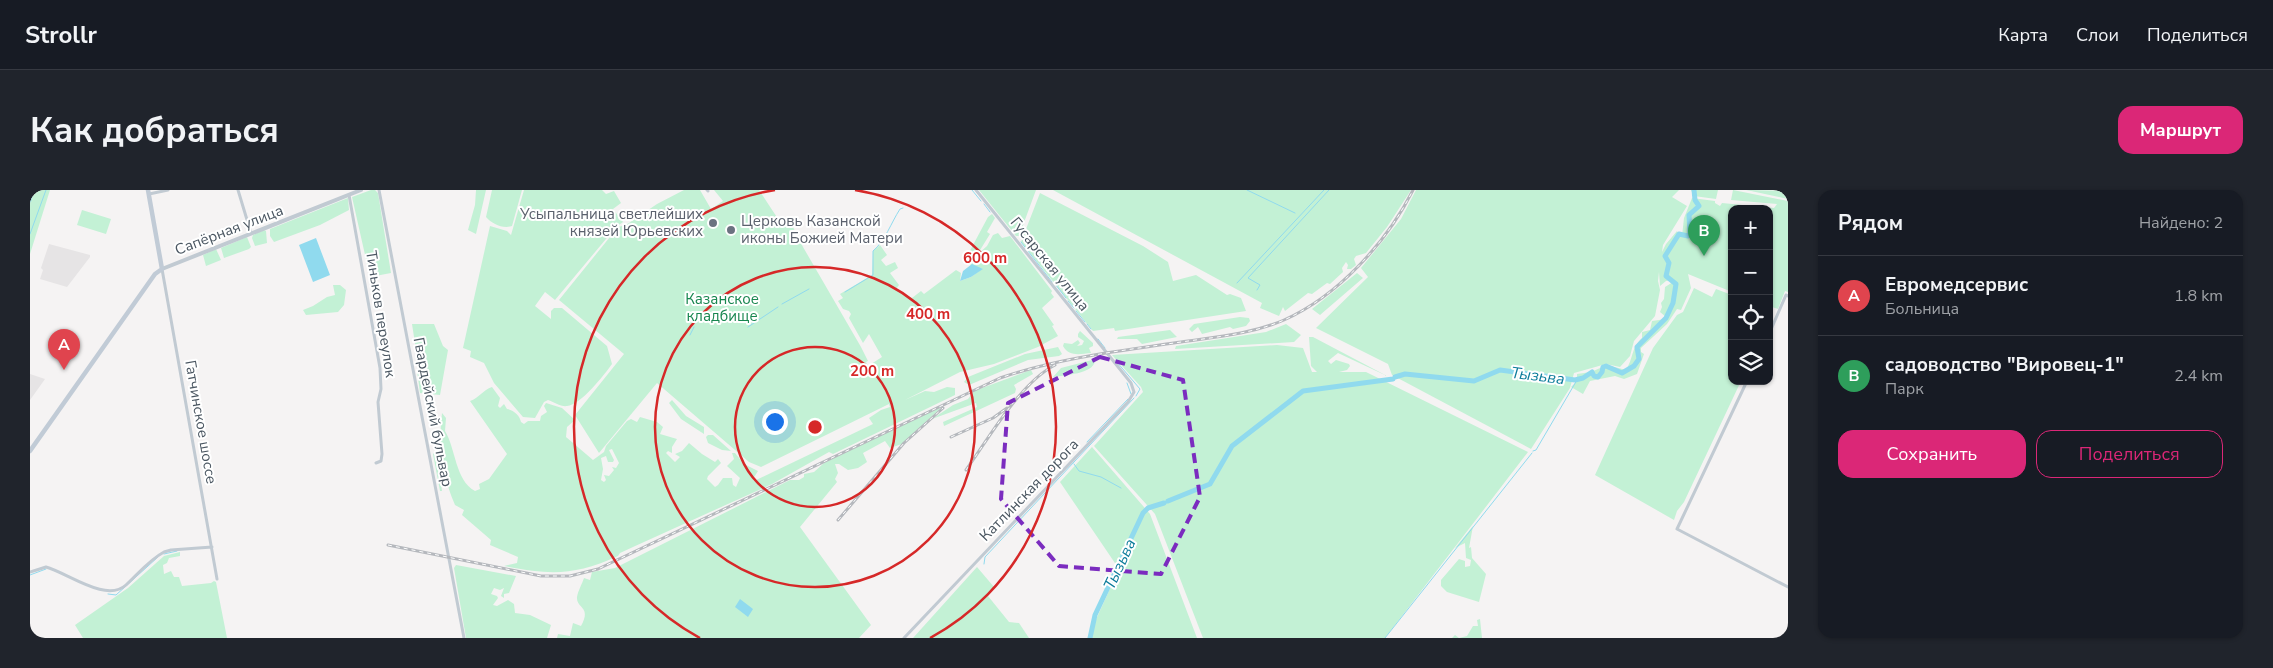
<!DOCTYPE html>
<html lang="ru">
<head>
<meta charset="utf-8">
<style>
  body { margin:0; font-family:"Nunito Sans",sans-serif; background:#20242c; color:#f1f3f6 }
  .controls { position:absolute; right:15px; top:15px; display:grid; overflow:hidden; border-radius:10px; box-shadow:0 1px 4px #0004 }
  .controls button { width:45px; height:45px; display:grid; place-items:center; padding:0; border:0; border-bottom:1px solid #363941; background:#171b24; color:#f1f3f6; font:25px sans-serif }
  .you { position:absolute; left:744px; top:231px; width:18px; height:18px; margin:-12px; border:4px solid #fff; border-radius:50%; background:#1a73e8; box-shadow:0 0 0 8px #1a73e833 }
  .badge { display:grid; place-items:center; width:32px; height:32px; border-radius:50%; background:#db2777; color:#fff; font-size:16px; font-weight:700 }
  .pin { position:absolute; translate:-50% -41px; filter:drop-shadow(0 1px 2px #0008) }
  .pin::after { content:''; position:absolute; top:26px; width:18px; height:15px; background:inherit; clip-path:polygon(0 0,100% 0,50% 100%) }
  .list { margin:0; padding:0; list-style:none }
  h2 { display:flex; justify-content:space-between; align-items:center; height:65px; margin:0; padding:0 20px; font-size:21px }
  h2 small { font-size:16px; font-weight:400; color:#9ea1a6 }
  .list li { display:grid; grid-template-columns:32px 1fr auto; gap:15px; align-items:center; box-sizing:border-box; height:80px; padding:0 20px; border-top:1px solid #363941 }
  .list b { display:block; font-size:19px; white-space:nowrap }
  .list p { margin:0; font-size:16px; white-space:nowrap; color:#9ea1a6 }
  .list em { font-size:16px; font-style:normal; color:#9ea1a6 }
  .actions { display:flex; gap:10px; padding:15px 20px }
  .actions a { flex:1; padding:11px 0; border:1px solid #db2777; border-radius:15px; text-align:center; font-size:18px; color:#db2777 }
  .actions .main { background:#db2777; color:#fff }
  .icon { flex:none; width:28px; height:28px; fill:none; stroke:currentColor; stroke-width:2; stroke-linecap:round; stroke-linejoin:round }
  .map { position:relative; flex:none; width:1758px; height:448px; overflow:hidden; border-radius:15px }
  header { display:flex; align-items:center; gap:30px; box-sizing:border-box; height:70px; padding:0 25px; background:#171b24; border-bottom:1px solid #363941 }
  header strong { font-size:24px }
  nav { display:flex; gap:28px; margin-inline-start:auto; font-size:18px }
  .intro { display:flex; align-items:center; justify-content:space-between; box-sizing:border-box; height:120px; padding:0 30px }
  h1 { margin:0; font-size:35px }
  .button { padding:12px 22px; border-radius:15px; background:#db2777; color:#fff; font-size:18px; font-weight:700 }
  main { display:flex; gap:30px; padding:0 30px }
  aside { flex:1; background:#171b24; border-radius:15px; box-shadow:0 1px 4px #0004 }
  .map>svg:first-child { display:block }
</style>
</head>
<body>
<header>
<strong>Strollr</strong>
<nav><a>Карта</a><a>Слои</a><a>Поделиться</a></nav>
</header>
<div class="intro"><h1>Как добраться</h1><a class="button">Маршрут</a></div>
<main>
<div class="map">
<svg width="1758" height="448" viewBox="0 0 1758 448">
  <rect width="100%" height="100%" fill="#f5f3f3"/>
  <path fill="#e6e4e5" d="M 19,54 L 60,65 L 60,67 L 37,97 L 10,89 L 13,80 L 11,78 Z
    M 0,184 L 15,189 L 0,210 Z"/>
  <path fill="#c3f1d5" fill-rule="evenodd" d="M 0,0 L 20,0 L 0,64 Z
    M 341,0 L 345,0 L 348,3 L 361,83 L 340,87 L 322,7 Z
    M 446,0 L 456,0 L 446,44 L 438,40 L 445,15 Z
    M 462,0 L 492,0 L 482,36 C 473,39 462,34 456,27 Z
    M 494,0 L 572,0 L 576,4 L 584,1 L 591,13 L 583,19 L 593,32 L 586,37 L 525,110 L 515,102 L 505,116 L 521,129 L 521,121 L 524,118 L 532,118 L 577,156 L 582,174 C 574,185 551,215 537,216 C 531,217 524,212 518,210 L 514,212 L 505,228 L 493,227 L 464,193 L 454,173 L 440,167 L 441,161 L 433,158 L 460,36 L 477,41 L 481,45 Z
    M 654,0 L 670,0 L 681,19 L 693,11 L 684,0 L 729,0 L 752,35 L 760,31 L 773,57 L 831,157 L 838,171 L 836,172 L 838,176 L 852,167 L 839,144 L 833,153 L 819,128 L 821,124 L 819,121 L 813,119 L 808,111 L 813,108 L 810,104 L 842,85 L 843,61 L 850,55 L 857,65 L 851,70 L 856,76 L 865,72 L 868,78 L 860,83 L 869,95 L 866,99 L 882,108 L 891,101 L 894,104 L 926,80 L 931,83 L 930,91 L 941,87 L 952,79 L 936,73 L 935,70 L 958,27 L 962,24 L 965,28 L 957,42 L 960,44 L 947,65 L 957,56 L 963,45 L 968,43 L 972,48 L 980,46 L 1022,101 L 1021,103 L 1024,107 L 1012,118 L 1024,135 L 1022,136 L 1028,146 L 1008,157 L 964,174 L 930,182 L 875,210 L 895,201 L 904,202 L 917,197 L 925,198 L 925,205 L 803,264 L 799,262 L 742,294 L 603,357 L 590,363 L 588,366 C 544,386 520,385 474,376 L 487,373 L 488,367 L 460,355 L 461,350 L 432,325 L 434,320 L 425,315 C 412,285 408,255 412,223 L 416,228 L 415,241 C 426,259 425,290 445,301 L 450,299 L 449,294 L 459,289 L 477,264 L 440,211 C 449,208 453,200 462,197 L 470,208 L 468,216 L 470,218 L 474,214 L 477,219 C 484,220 490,226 491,232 L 494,234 L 498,231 L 510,231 L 511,226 L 517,222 L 514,216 L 516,213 L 532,218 L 545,230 L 537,237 L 536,247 L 563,270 L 574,262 L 576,256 L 597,231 L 601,229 L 607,232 L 610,227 L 627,232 L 633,237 L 630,244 L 647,249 L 642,257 L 642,263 L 638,261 L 636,263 L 645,272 L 650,267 L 645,264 L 652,261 L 659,253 L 672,264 L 685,272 L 688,269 L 691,273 L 678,286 L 677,289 L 685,297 L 688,295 L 693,288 L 702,288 L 703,295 L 706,297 L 710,288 L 697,276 L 704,269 L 702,263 L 705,263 L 714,274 L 728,281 L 723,289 L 724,291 L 843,234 L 839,228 L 851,220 L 860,217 L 859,214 L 731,277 L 719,272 L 627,193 L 569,263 L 545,225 L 594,164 L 529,110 L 588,37 L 596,35 L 627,14 ZM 582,259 L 589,273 L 586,278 L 582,277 L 584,280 L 579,286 L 574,285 L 576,290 L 574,292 L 571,290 L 573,279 L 571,268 L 576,266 L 578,272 L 583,272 L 584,270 L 579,260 Z
    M 949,0 L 1006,0 L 989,46 L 986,46 Z
    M 1023,0 L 1381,0 L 1357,37 L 1336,63 L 1326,66 L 1324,69 L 1326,75 L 1321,79 L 1317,79 L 1318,75 L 1316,72 L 1312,78 L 1313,82 L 1300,94 L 1297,93 L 1282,104 L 1278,103 L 1255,121 L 1253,117 L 1249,126 L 1230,118 L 1232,113 Z
    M 1386,0 L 1649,0 L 1642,7 L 1657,16 L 1633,55 L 1632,62 L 1636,54 L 1647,41 L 1649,46 L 1652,46 L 1654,28 L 1662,8 L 1685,11 L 1685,13 L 1690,16 L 1692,13 L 1744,18 L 1747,14 L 1701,10 L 1703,0 L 1758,11 L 1758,102 L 1755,101 L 1748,119 L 1739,116 L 1739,19 L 1702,19 L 1702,102 L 1658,84 L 1661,98 L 1651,120 L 1647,119 L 1637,134 L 1611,158 L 1611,162 L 1614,164 L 1607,184 L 1594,189 L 1585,186 L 1560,191 L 1553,204 L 1541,197 L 1547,191 L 1547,184 L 1561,182 L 1577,175 L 1596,180 C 1604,167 1601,158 1612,148 L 1612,142 L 1620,140 L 1622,131 L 1636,129 L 1636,127 L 1630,122 L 1632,117 L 1631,113 L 1634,109 L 1635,97 L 1643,92 L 1641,90 L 1636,91 L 1630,96 L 1629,82 L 1628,91 L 1630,100 L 1625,126 L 1604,151 L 1600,166 L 1590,177 L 1576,174 L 1544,183 L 1540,198 L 1501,259 L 1362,185 L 1358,174 L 1286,138 L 1338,87 L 1331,78 L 1371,29 Z
    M 1661,0 L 1688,0 L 1686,9 L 1664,6 Z
    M 1716,0 L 1758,1 L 1758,9 L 1721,1 Z
    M 1010,3 L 1113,56 L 1138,72 L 1143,91 L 1166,85 L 1197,105 L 1200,104 L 1211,108 L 1216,121 L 1085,141 L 1084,138 L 1063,141 L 991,52 Z
    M 318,8 L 319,20 L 290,35 L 244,52 L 240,46 L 240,39 Z
    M 52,20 L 81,29 L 76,44 L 47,35 Z
    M 234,40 L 236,41 L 237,53 L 225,56 L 222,48 L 223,45 Z
    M 217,47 L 221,57 L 219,59 L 194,68 L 191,58 Z
    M 186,59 L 191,70 L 176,76 L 173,65 Z
    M 1327,83 L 1333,88 L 1290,125 L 1282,119 Z
    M 303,95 L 310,95 L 316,100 L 314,115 L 308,122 L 276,125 L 273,120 L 283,116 L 297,107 L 305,105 Z
    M 1664,98 L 1682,107 L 1686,99 L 1702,105 L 1702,191 L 1711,191 L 1654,312 L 1647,321 L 1644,330 L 1565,285 L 1623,158 L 1647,125 L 1653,122 Z
    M 1210,127 L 1219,128 L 1220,131 L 1216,136 L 1203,139 L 1200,137 L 1172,144 L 1168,137 L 1162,142 L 1159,139 L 1164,134 Z
    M 382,134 L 404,134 L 413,156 L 418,160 L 410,205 L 390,203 L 387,180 L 389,179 Z
    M 1256,134 L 1271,145 L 1264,152 L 1145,159 L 1146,156 L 1236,142 Z
    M 1140,140 L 1147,147 L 1112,154 L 1107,149 L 1087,149 L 1088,147 Z
    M 1050,141 L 1063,153 L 1063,156 L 1059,158 L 1061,163 C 1050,164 1039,167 1033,156 L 1034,153 L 1042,154 L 1048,150 L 1050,153 L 1047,156 L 1052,155 L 1054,151 L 1048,147 L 1048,144 Z
    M 1279,147 L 1283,147 L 1357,186 L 1308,163 L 1298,171 L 1301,174 L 1306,170 L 1319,174 L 1320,176 L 1317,180 L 1309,182 L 1336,182 L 1498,262 L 1355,448 L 1173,448 L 1125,324 L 1064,256 L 1113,202 L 1111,197 L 1082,165 L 1247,155 L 1273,158 L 1282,182 L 1287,182 L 1281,176 Z
    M 1028,157 L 1032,164 L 1029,166 L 998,170 L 939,195 L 934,192 L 938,187 L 995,164 Z
    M 1062,170 L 1065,171 C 1063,184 1035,185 1023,187 L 1031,178 Z
    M 1001,180 L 1003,184 L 984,195 L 986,199 L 985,203 L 914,236 L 913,232 L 947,217 L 946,213 L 902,229 L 923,215 L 938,209 L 944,201 Z
    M 642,210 L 656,226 L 674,237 L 674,244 L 651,229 L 639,213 Z
    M 915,214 L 872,254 L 860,258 L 855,251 L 833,263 L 837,272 L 828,278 L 818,280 L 809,274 L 805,274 L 808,283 L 805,289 L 807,292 L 770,337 L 841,435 L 829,448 L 527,448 L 528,444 L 540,446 L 543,433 L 551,436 C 562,416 546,419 547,407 C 548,401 552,394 554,388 L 560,390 L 562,382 L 585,378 L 760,290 L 769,290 L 774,287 L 774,284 L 784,282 L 794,273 Z
    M 678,245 L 683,245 L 701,261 L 692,260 L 678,253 L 676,247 Z
    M 1062,257 L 1120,324 L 1167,448 L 1062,448 L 1063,436 L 1089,379 L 1030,292 Z
    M 405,262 L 407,263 L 412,301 L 410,301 L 403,264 Z
    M 1443,336 L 1439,358 L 1441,357 L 1442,368 L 1456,384 L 1449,412 L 1417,402 L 1411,396 L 1411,390 L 1429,369 L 1435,371 L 1435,377 L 1440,376 L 1441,370 L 1436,368 L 1435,353 L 1425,358 Z
    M 150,362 L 150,366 L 139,368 L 137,373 L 133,375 L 134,384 L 141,381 L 144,387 L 149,387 L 152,396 L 181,393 L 184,391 L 186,392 L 197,448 L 53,448 L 45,435 L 98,398 L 134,366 Z
    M 426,375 L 486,386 L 479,403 L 474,404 L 474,408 L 471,406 L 474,398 L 470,400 L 464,398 L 461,404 L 467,406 L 468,408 L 463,415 L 467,416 L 478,410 L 484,414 L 485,423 L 500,425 L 521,435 L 517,448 L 436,448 L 424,378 Z
    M 947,377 L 964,397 L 958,406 L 979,432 L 989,433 L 999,448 L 883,448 Z
    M 1450,429 L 1452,448 L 1422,448 L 1425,445 L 1429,448 L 1437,446 L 1443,436 L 1448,436 L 1447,430 Z"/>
  <path fill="#90daee" d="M 286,48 L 300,85 L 283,92 L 269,55 Z
    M 942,74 L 953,79 L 941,87 L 930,91 L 933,81 Z
    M 710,409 L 723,419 L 718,427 L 705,417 Z"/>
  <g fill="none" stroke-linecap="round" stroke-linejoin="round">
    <path stroke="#90daee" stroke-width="1" d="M 942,0 L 951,11
      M 1217,0 L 1265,23
      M 954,14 L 960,22
      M 0,44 L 16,0
      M 991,52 L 1022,92
      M 1207,93 L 1294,0
      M 1025,94 L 1036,108
      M 1227,100 L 1230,95 L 1218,88 L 1299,0
      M 815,102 L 843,85 L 843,61 C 855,51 861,33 870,19 L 873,18
      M 1038,111 L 1044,118
      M 752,114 L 779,99
      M 1046,121 L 1055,132
      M 1057,134 L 1061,139
      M 718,137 L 748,117
      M 660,145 L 664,137
      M 1068,149 L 1075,158
      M 1086,171 L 1110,199 L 1106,206
      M 1097,193 L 1101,204
      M 1057,252 L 1098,209
      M 1503,261 L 1506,260 L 1547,190
      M 1044,274 L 1049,281 L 1071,287 L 1091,298
      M 134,364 L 147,361
      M 954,374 L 955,367 L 1104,208
      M 0,385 L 16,379
      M 78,404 L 86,405 L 128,367
      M 1355,448 L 1502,263"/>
    <path stroke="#90daee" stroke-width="2.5" d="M 0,11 L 3,0"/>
    <path stroke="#90daee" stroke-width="5" d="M 1365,187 L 1375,184 L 1444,191 L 1470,180 L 1545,190 L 1553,188 L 1562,182 L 1564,186 L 1568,187 L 1572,182 L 1573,177 L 1576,176 L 1592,183 L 1604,176 L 1609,169 L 1607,157 L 1636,128 L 1643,113 L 1646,94 L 1636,86 L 1639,73 L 1635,66 L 1649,44 L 1658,46 L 1660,44 L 1659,25 L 1669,16 L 1665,10 L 1664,0
      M 1138,311 L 1180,294 L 1202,256 L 1273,201 L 1363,189
      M 1060,448 L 1065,425 L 1113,323 L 1118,318 L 1134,313"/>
    <path stroke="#c1cad2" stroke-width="3" d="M 208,0 L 221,43
      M 349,0 L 434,448
      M 677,0 L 678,1
      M 119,4 L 138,0
      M 319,5 L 350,178 L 351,199 L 348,212 L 352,264 L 351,271 L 346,273
      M 132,79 L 187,389
      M 1739,144 L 1756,105 L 1758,106
      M 1717,191 L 1647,339 L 1758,397
      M 0,382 L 16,377 C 38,383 76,413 96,395 C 108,384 119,370 134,362 L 141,360 L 182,357
      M 874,448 L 1098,212 L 1104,202 L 1101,193 L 946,0"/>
    <path stroke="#c1cad2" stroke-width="4" d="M 132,79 L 331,0"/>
    <path stroke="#c1cbd6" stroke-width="4.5" d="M 0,261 L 125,84 L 132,79 L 118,0"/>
    <g stroke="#b5b8bd" stroke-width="3">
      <path id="rail" d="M 921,247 L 963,228 L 977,218
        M 936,280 C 959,248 990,193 1025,175
        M 808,330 L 874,253 L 913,218
        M 358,355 L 511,386 L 540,386 L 568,379 L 970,188 C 1029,168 1089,161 1151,152 C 1186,147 1222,144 1254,130 C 1308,106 1357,52 1383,0"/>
    </g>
    <use href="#rail" stroke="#fff" stroke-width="1" stroke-dasharray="4" stroke-linecap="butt"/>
  </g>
  <path fill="none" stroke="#7b2cbf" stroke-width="4" stroke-dasharray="10 6" stroke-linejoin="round" d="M 1070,167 L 1153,190 L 1170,307 L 1131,384 L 1029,376 L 971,309 L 978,213 Z"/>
  <g fill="none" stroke="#d62828" stroke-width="2.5">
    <circle cx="785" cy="237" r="80"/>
    <circle cx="785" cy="237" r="160"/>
    <path d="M670 448A240 240 0 0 1 745 0M825 0A240 240 0 0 1 900 448"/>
  </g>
  <g fill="#6b7280" stroke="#fff" stroke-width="2">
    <circle cx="683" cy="33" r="5"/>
    <circle cx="701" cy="40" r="5"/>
  </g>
  <g text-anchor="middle" stroke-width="4" stroke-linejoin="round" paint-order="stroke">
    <g font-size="15" fill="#5b616d" stroke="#fff" text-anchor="end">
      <text x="673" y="29">Усыпальница светлейших<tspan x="673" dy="17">князей Юрьевских</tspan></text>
      <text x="711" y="36" text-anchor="start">Церковь Казанской<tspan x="711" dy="17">иконы Божией Матери</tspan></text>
    </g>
    <g font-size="15" fill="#4a5661" stroke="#fff">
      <text transform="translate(199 40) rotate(-21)" y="5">Сапёрная улица</text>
      <text transform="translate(1020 74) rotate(51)" y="5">Гусарская улица</text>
      <text transform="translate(351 124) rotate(81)" y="5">Тиньков переулок</text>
      <text transform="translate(403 222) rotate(79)" y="5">Гвардейский бульвар</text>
      <text transform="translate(171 232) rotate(80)" y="5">Гатчинское шоссе</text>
      <text transform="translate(999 300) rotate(-46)" y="5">Катлинская дорога</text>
    </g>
    <g font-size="15" fill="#17864f" stroke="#fff">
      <text x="692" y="114">Казанское<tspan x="692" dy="17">кладбище</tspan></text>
    </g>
    <g font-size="16" font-style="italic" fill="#0c7c9b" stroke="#fff">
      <text transform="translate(1508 185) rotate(7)" y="6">Тызьва</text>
      <text transform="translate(1089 374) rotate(-65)" y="6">Тызьва</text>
    </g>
  </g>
  <circle cx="785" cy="237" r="8" fill="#d62828" stroke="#fff" stroke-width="2.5"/>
  <g font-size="15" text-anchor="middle" font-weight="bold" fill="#d62828" stroke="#fff" stroke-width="4" stroke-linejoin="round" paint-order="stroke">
    <text x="955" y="73">600 m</text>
    <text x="898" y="129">400 m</text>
    <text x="842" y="186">200 m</text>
  </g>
</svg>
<div class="controls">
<button>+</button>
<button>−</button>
<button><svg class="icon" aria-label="locate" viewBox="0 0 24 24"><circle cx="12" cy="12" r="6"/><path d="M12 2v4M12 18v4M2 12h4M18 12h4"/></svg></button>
<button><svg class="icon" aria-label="layers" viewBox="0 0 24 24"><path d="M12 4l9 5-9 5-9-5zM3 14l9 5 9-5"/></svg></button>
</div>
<div class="you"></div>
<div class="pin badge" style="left:34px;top:180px;background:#e0444e">A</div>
<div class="pin badge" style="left:1674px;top:66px;background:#2e9e5b">B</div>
</div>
<aside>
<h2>Рядом<small>Найдено: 2</small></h2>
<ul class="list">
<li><span class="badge" style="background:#e0444e">A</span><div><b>Евромедсервис</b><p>Больница</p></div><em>1.8 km</em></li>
<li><span class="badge" style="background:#2e9e5b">B</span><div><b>садоводство &quot;Вировец-1&quot;</b><p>Парк</p></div><em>2.4 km</em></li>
</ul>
<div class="actions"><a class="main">Сохранить</a><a>Поделиться</a></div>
</aside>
</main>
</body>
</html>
